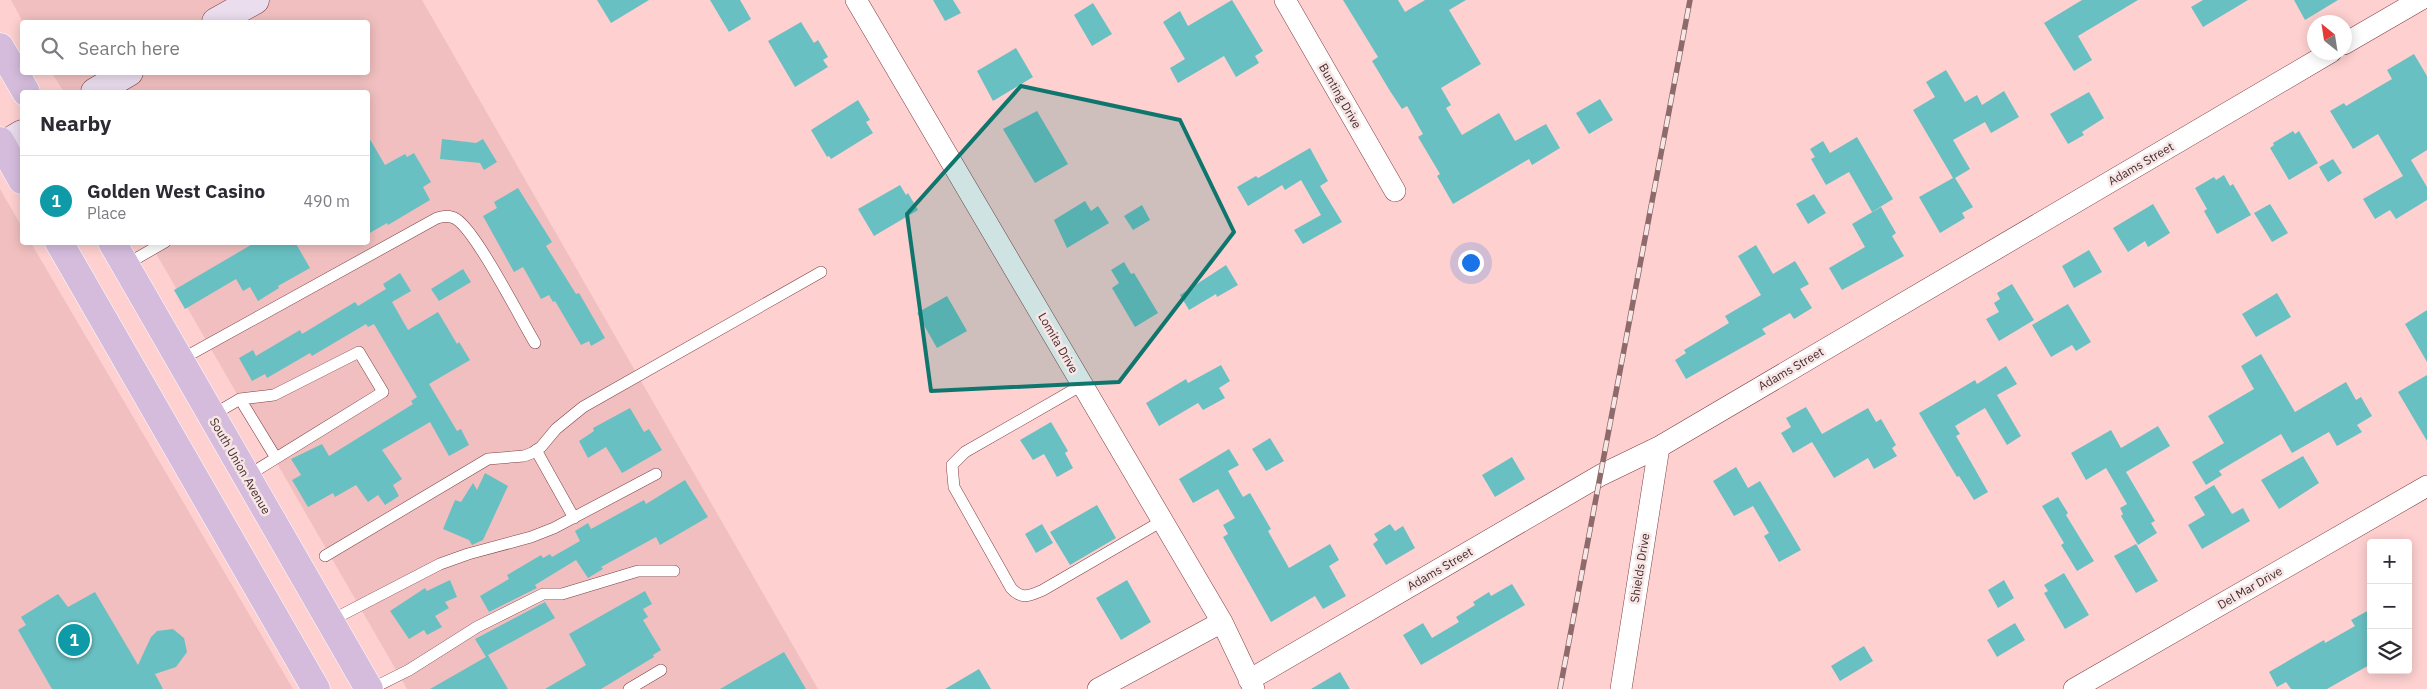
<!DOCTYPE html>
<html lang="en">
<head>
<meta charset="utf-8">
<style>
  body { margin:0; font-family:"IBM Plex Sans",sans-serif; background:#f7f7f7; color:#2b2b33 }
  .controls { position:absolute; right:15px; bottom:15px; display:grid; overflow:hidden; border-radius:5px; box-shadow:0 2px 12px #0003 }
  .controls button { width:45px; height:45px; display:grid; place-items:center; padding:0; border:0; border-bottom:1px solid #e1e1e2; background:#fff; color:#2b2b33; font:25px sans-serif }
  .compass { position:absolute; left:2307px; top:15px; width:45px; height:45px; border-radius:50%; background:#fff; box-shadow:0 2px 12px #0003; rotate:330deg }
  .you { position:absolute; left:1470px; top:262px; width:18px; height:18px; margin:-12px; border:4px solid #fff; border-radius:50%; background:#1a73e8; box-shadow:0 0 0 8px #1a73e833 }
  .badge { display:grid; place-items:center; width:32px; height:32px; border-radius:50%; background:#b45309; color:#fff; font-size:16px; font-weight:700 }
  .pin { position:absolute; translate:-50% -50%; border:2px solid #fff; box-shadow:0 1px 5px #0006 }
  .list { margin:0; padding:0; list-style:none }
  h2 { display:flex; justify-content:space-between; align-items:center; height:65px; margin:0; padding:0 20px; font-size:21px }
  h2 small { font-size:16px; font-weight:400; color:#7c7c81 }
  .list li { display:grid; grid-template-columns:32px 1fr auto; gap:15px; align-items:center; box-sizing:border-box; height:90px; padding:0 20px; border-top:1px solid #e1e1e2 }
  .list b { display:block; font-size:19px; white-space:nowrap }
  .list p { margin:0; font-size:16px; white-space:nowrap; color:#7c7c81 }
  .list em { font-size:16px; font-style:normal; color:#7c7c81 }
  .icon { flex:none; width:28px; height:28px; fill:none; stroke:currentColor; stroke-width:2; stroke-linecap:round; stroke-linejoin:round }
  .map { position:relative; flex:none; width:2427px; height:689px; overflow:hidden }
  .search { position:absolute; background:#fff; box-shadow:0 2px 12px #0003; left:20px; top:20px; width:350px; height:55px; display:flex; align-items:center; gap:12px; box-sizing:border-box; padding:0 18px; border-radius:5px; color:#7c7c81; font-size:19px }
  .panel { position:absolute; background:#fff; box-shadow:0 2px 12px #0003; left:20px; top:90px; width:350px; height:155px; border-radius:5px }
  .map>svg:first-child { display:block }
</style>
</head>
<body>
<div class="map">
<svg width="2427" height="689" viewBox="0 0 2427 689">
  <rect width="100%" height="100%" fill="#fed0d0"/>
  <path fill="#f1bfbf" d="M 11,0 L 422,0 L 818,689 L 407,689 L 150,243 L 368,242 L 368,92 L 64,92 L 52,73 L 368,72 L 368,22 L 23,22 Z
    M 0,189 L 22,227 L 22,242 L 31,243 L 293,689 L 0,689 Z"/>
  <path fill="#69c0c2" d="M 597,0 L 649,0 L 611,23 Z
    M 710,0 L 740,0 L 751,19 L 729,32 Z
    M 933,0 L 953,0 L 961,13 L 945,21 Z
    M 1232,0 L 1263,51 L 1255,56 L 1259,63 L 1236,77 L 1224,56 L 1178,83 L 1170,68 L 1185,59 L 1163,22 L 1180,11 L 1188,26 Z
    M 1343,0 L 1398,0 L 1405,12 L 1425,0 L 1466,0 L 1449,10 L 1481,64 L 1441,88 L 1451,105 L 1446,108 L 1462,135 L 1499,113 L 1515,141 L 1546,124 L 1560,148 L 1532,165 L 1529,159 L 1453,204 L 1437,176 L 1440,174 L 1418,137 L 1423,134 L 1407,106 L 1402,109 L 1390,91 L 1372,61 L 1378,57 Z
    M 2082,0 L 2138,0 L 2078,36 L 2092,60 L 2074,71 L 2044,23 Z
    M 2203,0 L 2248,0 L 2203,27 L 2191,7 Z
    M 2294,0 L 2338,0 L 2305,20 Z
    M 1093,3 L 1112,34 L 1092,46 L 1074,15 Z
    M 801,22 L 814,43 L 818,40 L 828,57 L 823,60 L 828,67 L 795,87 L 768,41 Z
    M 1016,48 L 1033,77 L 993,101 L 977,71 Z
    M 2414,54 L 2427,76 L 2427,150 L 2411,160 L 2427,187 L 2427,200 L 2396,219 L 2390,210 L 2375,219 L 2363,199 L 2403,176 L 2378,134 L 2353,149 L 2330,111 L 2344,103 L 2346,106 L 2392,79 L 2387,70 Z
    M 1946,70 L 1965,102 L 1977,95 L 1982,105 L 2004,91 L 2019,117 L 1991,133 L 1985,122 L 1953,140 L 1970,169 L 1955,178 L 1973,207 L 1962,213 L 1965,218 L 1940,233 L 1919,197 L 1953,178 L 1913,110 L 1935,97 L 1926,82 Z
    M 2089,92 L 2104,118 L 2082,132 L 2084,135 L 2068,144 L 2050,114 Z
    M 1600,99 L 1613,120 L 1589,134 L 1576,113 Z
    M 858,100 L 870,120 L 866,122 L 873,133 L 831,159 L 829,156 L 827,157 L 811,130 Z
    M 1037,111 L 1068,164 L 1035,183 L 1003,129 Z
    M 2293,131 L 2295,134 L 2299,131 L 2318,163 L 2289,180 L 2270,148 L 2274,145 L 2273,143 Z
    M 368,136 L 385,165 L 405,154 L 407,157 L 414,153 L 431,182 L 423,187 L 430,200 L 388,225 L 387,223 L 368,234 Z
    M 1857,137 L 1893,199 L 1872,212 L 1849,172 L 1826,185 L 1811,159 L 1815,157 L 1810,149 L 1823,141 L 1830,153 Z
    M 442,139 L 476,143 L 483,139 L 497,162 L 484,170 L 480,163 L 440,159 Z
    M 1310,148 L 1328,181 L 1320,186 L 1342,222 L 1303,244 L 1294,230 L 1321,215 L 1301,180 L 1285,190 L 1282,185 L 1248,206 L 1237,187 L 1256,176 L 1258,178 Z
    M 2333,159 L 2342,173 L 2328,182 L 2319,167 Z
    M 2224,175 L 2230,186 L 2233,184 L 2251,215 L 2217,234 L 2204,211 L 2207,209 L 2195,188 L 2214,177 L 2216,180 Z
    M 900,185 L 906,195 L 908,193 L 918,210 L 874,236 L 858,209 Z
    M 518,188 L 552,242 L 546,246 L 576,294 L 579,293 L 605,338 L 591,346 L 589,341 L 581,345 L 555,301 L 553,302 L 549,295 L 541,299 L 523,267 L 514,272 L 483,216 L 497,208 L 494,202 Z
    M 1814,194 L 1826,213 L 1808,224 L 1796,204 Z
    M 1085,201 L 1091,211 L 1098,206 L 1109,223 L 1067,248 L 1054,220 Z
    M 2153,204 L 2170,233 L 2148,247 L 2145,241 L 2128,252 L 2113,228 Z
    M 2270,204 L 2288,233 L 2272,242 L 2254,213 Z
    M 1142,205 L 1150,220 L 1133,230 L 1124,216 Z
    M 1881,207 L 1896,233 L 1892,236 L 1904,256 L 1842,290 L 1829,268 L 1865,247 L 1852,224 Z
    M 256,242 L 295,242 L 310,268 L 278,286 L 279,288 L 258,301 L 250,287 L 243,291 L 236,279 L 185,309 L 174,290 Z
    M 1756,245 L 1773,274 L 1795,261 L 1809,284 L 1800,289 L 1812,308 L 1794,319 L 1790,313 L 1762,329 L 1766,334 L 1686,379 L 1675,360 L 1686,353 L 1684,350 L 1729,323 L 1725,316 L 1761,295 L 1738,256 Z
    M 2089,250 L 2102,272 L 2074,288 L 2062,266 Z
    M 1124,262 L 1131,274 L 1134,273 L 1158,313 L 1135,327 L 1112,288 L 1119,283 L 1111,270 Z
    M 1226,265 L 1238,285 L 1217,297 L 1216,294 L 1189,310 L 1180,295 Z
    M 463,269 L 471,282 L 439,301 L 431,289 Z
    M 400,273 L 411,291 L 392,302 L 408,330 L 438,312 L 457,344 L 459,342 L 470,360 L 429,384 L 457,431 L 461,429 L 469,445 L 449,456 L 430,422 L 382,450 L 402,479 L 393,485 L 399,496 L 385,505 L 378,495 L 368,502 L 356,485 L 335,497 L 333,493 L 308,507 L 292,480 L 301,475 L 291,459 L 322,444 L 329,456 L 413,404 L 411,401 L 417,397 L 374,324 L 368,327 L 366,324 L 312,356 L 310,353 L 267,378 L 265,374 L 252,381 L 239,358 L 253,350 L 256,356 L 300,330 L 302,334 L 355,302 L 358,306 L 386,289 L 383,284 Z
    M 2012,284 L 2034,320 L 1999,341 L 1986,319 L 1999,312 L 1994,303 L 2000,299 L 1997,293 Z
    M 2277,293 L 2291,317 L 2256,337 L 2242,314 Z
    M 947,296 L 967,331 L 937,348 L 917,313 Z
    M 2068,304 L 2091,342 L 2076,351 L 2072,345 L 2051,357 L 2032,325 Z
    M 2427,310 L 2427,362 L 2405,324 Z
    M 2261,354 L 2295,412 L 2346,382 L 2356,400 L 2361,397 L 2372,416 L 2357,425 L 2362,432 L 2337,446 L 2329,432 L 2292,453 L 2281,434 L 2219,471 L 2222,475 L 2206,485 L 2192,462 L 2224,443 L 2208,416 L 2254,389 L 2241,366 Z
    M 1221,365 L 1230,381 L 1219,388 L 1225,398 L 1203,410 L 1198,403 L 1159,426 L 1146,403 L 1186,379 L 1188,383 Z
    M 2006,366 L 2017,384 L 1997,395 L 2021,436 L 2007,445 L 1985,408 L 1955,426 L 1960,434 L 1956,436 L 1988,492 L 1974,500 L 1959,476 L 1957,477 L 1919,413 L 1975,380 L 1977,384 Z
    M 2427,375 L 2427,441 L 2398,392 Z
    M 1806,407 L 1822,434 L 1868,408 L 1876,422 L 1881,419 L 1896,445 L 1892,448 L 1897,456 L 1874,469 L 1868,458 L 1834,478 L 1812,442 L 1793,453 L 1781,433 L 1791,427 L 1786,418 Z
    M 630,408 L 644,432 L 649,429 L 662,450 L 622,473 L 606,447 L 588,458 L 579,441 L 594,431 L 593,428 Z
    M 1051,422 L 1068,451 L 1065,453 L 1073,468 L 1057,477 L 1044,454 L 1033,460 L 1020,440 Z
    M 2158,426 L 2170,446 L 2126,472 L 2155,521 L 2151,523 L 2157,533 L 2138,545 L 2121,516 L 2123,514 L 2120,508 L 2127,504 L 2106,468 L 2086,480 L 2071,453 L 2111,430 L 2121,448 Z
    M 1270,438 L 1284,461 L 1266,471 L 1252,449 Z
    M 1229,449 L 1239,465 L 1228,471 L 1243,497 L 1250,493 L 1271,529 L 1268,531 L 1289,568 L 1330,544 L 1339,560 L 1329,566 L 1346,596 L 1323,609 L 1315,596 L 1271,622 L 1223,537 L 1228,534 L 1223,525 L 1235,518 L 1218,489 L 1193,503 L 1179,479 Z
    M 2303,456 L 2319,483 L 2279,509 L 2261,480 Z
    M 1512,457 L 1525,479 L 1495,497 L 1482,475 Z
    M 1736,467 L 1748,488 L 1760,481 L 1801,550 L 1779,562 L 1764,536 L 1769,533 L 1753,506 L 1734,516 L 1713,481 Z
    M 485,473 L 508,486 L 483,540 L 472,545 L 469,540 L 443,529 L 455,500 L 461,502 L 473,483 L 477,490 Z
    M 685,480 L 708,517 L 660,545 L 656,537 L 601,567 L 603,569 L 588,578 L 576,560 L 535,585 L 537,588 L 489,612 L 480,596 L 509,579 L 507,575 L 541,555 L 543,558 L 550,554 L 552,557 L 580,541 L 575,531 L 588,523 L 591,529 L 644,500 L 646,504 Z
    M 2214,485 L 2232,514 L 2243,508 L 2250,521 L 2202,549 L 2188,525 L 2205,515 L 2194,497 Z
    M 2058,497 L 2068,513 L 2066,515 L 2094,561 L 2077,571 L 2061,545 L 2064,543 L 2042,506 Z
    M 1097,505 L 1116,538 L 1070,565 L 1050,532 Z
    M 1042,524 L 1053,543 L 1036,553 L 1025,534 Z
    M 1390,524 L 1395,531 L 1403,526 L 1415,548 L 1386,565 L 1373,544 L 1378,540 L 1374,534 Z
    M 2136,544 L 2158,581 L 2136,593 L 2114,556 Z
    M 2064,573 L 2089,615 L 2065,629 L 2044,593 L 2048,591 L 2044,585 Z
    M 450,580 L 457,597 L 445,602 L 449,608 L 435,616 L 442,627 L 427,635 L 424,630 L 409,639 L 390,611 L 425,588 L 427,591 Z
    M 1127,580 L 1151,622 L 1121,640 L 1096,598 Z
    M 2004,580 L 2014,598 L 1998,608 L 1988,590 Z
    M 1512,584 L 1525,605 L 1421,665 L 1403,635 L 1423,623 L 1432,638 L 1459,622 L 1456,617 L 1475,605 L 1473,602 L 1489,592 L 1491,596 Z
    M 645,591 L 652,604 L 643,609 L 648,617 L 643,620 L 661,650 L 653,655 L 654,657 L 601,689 L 545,689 L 586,665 L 569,634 Z
    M 95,592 L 138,665 L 151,637 L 157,631 L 173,629 L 184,638 L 187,652 L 176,667 L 155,674 L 163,689 L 52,689 L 18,630 L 26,625 L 21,617 L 58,594 L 68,607 Z
    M 545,602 L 555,618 L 488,655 L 508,689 L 430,689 L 486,657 L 475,639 Z
    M 2371,609 L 2371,664 L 2327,689 L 2291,689 L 2286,682 L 2277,687 L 2269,672 L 2324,640 L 2325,643 L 2355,626 L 2351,620 Z
    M 2015,623 L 2025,640 L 1997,657 L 1987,640 Z
    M 1864,646 L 1873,661 L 1840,681 L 1831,666 Z
    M 784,652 L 806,689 L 720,689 Z
    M 979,669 L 991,689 L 945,689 Z
    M 1340,672 L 1350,689 L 1311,689 Z"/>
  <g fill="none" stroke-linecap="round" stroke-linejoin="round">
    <g stroke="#7f3f43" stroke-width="12">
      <path id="lane" d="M 125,265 L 165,242
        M 180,360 L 437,218 C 444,216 450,215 456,219 C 476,231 520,318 535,343
        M 1082,385 L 965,452 L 952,465 L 954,487 L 1011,588 C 1022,600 1029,596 1043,590 L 1162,521
        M 240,399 L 276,458
        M 211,416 L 240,399 L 274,395 L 359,352 L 383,392 L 247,476
        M 536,450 L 574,518
        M 325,556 L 488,459 L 524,456 L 532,453 L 541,447 L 556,429 L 583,407 L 821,272
        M 330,621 L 440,564 L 468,554 L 531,537 L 554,528 L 656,474
        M 371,689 L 409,670 L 477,627 L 543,594 L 562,594 L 638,571 L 674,571
        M 629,689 L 661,670"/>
    </g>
    <g stroke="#7f3f43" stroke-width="22">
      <path id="street" d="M 856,0 L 1222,622 L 1254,689
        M 1285,0 L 1395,191
        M 2344,44 L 2420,0
        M 1249,680 L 1601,475 L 1659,447 L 2331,52
        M 1098,689 L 1222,622
        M 1621,689 L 1659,447
        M 2074,689 L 2427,486"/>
    </g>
    <g stroke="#7f3f43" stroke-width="29">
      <path id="secondary" d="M 216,22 L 255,0
        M 95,92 L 129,72
        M 0,147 L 22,134"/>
    </g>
    <g stroke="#fff" stroke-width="29">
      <path id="primary" d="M 0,47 L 26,92
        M 0,141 L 22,180
        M 59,242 L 316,689
        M 112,242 L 369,689"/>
    </g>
    <use href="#lane" stroke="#fff" stroke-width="11"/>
    <use href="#street" stroke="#fff" stroke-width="21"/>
    <use href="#secondary" stroke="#eaddee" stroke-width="28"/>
    <use href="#primary" stroke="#d5bcdd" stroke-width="28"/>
    <g stroke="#8e6a6b" stroke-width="5.5">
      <path id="rail" d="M 1560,689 L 1690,0"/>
    </g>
    <use href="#rail" stroke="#f6e6e6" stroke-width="4" stroke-dasharray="11" stroke-linecap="butt"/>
  </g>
  <path fill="#0f766e" fill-opacity="0.2" stroke="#0f766e" stroke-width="4" stroke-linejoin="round" d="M 1021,86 L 1180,120 L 1234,232 L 1119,382 L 931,391 L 907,214 Z"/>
  <g text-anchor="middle" stroke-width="5" stroke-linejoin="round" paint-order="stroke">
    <g font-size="12" fill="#482a2b" stroke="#f6e6e6">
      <text transform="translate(1340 96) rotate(60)" y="4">Bunting Drive</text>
      <text transform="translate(2141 164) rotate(-30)" y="4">Adams Street</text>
      <text transform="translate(1058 343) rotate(60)" y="4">Lomita Drive</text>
      <text transform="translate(1791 369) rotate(-30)" y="4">Adams Street</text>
      <text transform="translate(240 466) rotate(60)" y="4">South Union Avenue</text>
      <text transform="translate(1640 568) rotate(-81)" y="4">Shields Drive</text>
      <text transform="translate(1440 569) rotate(-30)" y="4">Adams Street</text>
      <text transform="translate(2250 588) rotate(-30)" y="4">Del Mar Drive</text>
    </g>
  </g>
</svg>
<div class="controls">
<button>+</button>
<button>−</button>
<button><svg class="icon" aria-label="layers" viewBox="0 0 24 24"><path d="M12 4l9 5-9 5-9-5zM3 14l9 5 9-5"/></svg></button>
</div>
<svg class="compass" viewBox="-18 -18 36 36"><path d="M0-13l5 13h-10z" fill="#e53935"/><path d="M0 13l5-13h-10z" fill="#7c7c81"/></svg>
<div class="you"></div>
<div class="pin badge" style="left:74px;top:640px;background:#0f9aa8">1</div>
<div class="search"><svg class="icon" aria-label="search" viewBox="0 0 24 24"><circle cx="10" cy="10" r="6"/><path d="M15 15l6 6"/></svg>Search here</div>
<section class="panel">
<h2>Nearby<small></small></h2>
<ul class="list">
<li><span class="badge" style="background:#0f9aa8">1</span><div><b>Golden West Casino</b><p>Place</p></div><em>490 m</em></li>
</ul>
</section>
</div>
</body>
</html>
